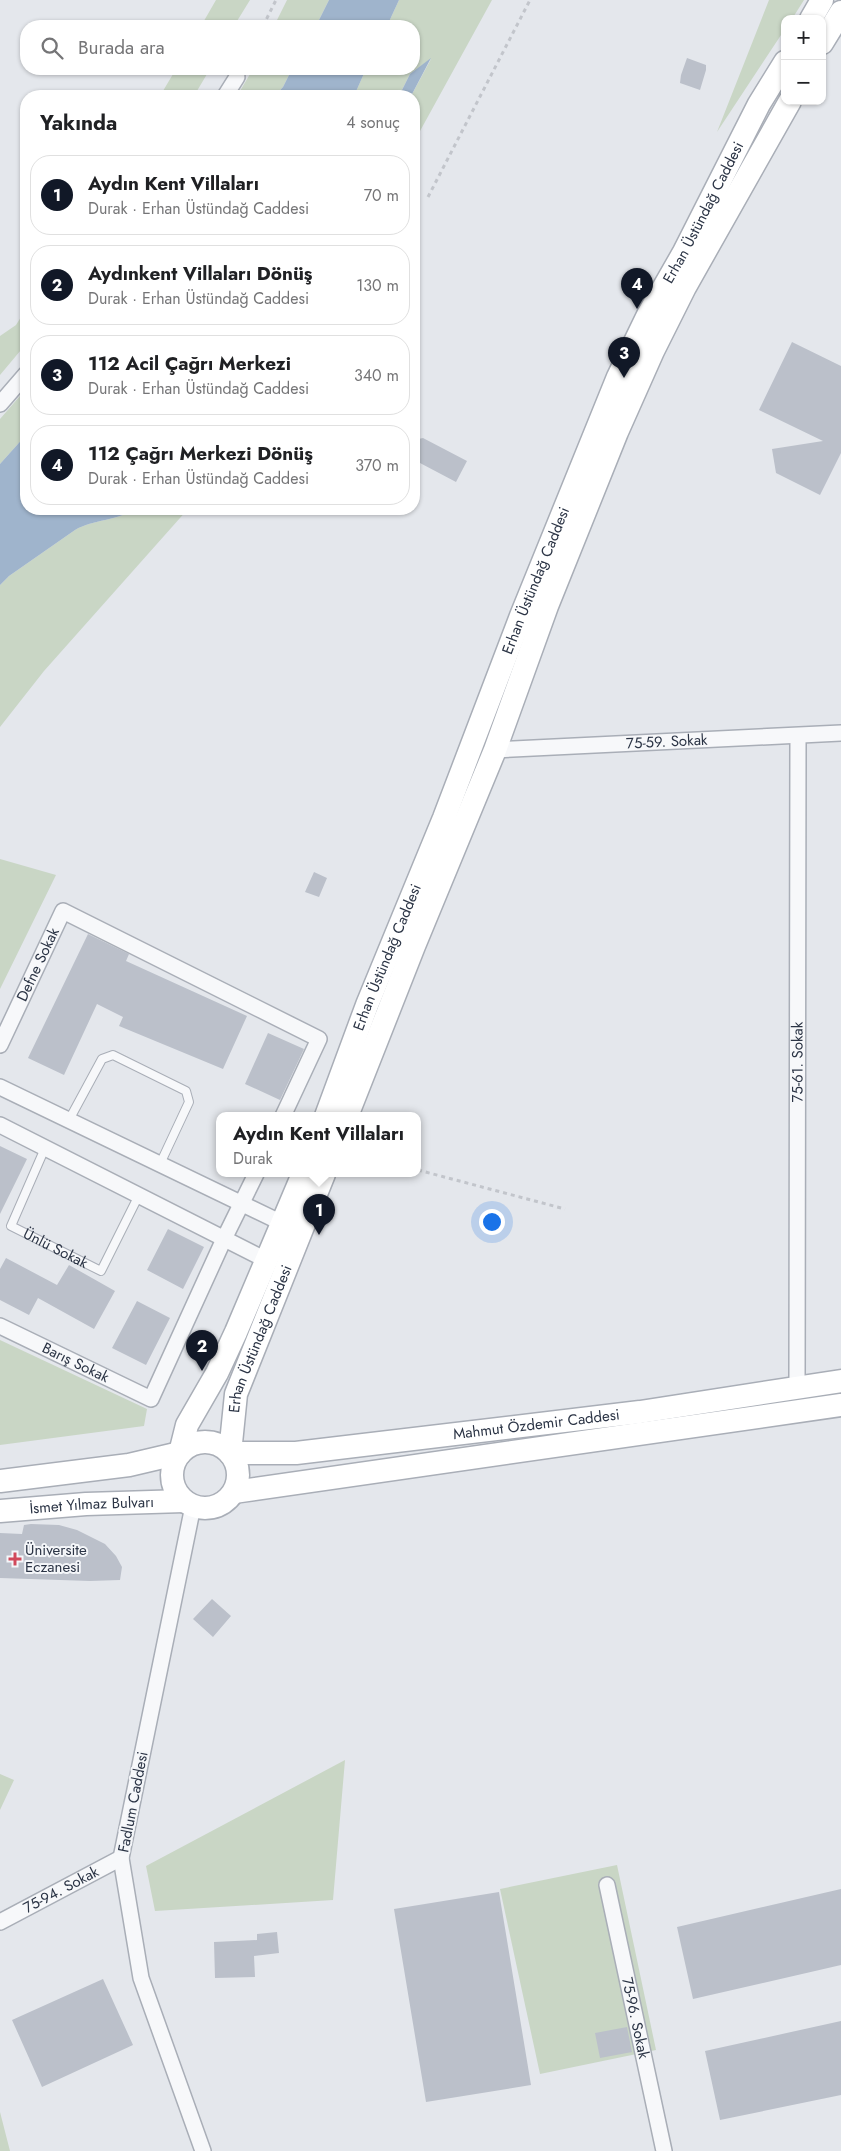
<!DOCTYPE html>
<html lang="tr">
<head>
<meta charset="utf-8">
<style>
  body { margin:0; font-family:Jost,sans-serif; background:#f6f6f6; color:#202124 }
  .controls { position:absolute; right:15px; top:15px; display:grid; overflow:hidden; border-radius:10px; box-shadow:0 1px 4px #0004 }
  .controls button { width:45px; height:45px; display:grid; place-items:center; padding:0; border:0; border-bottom:1px solid #e0e0e0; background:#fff; color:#202124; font:25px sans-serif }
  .you { position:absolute; left:491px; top:1221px; width:18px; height:18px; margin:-12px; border:4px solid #fff; border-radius:50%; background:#1a73e8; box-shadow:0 0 0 8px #1a73e833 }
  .badge { display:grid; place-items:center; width:32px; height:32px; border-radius:50%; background:#111827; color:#fff; font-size:16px; font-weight:700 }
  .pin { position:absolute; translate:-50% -41px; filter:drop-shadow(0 1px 2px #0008) }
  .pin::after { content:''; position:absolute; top:26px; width:18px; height:15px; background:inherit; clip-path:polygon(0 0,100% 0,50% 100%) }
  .popup { position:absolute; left:216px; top:1112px; width:205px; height:65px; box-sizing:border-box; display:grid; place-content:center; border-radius:10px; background:#fff; filter:drop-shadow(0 1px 4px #0005); font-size:16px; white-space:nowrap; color:#757577 }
  .popup b { font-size:19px; color:#202124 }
  .popup::after { content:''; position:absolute; left:50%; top:100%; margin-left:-10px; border:10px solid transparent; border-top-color:#fff }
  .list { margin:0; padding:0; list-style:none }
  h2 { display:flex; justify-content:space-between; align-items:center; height:65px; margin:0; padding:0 20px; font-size:21px }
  h2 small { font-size:16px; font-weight:400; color:#757577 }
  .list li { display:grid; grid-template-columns:32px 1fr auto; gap:15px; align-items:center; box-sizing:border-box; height:80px; margin:0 10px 10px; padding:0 10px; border:1px solid #e0e0e0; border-radius:20px }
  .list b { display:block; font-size:19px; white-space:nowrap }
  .list p { margin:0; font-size:16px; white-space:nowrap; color:#757577 }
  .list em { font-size:16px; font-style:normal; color:#757577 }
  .icon { flex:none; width:28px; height:28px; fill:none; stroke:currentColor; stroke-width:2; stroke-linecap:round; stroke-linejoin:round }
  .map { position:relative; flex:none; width:841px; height:2151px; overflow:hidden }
  .search { position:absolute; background:#fff; box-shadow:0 1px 4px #0004; left:20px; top:20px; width:400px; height:55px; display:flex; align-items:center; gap:12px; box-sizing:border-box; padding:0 18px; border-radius:20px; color:#757577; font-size:19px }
  .panel { position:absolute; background:#fff; box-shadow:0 1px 4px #0004; left:20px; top:90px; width:400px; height:425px; border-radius:20px }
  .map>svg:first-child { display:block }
</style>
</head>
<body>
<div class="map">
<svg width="841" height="2151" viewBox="0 0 841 2151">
  <rect width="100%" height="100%" fill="#e4e7ec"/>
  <path fill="#c9d6c5" d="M 216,0 L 250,0 L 234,26 L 201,26 Z
    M 287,0 L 329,0 L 316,26 L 274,26 Z
    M 399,0 L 492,0 L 414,142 L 414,96 L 411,96 L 431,59 L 410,74 L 399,96 L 354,96 L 366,69 L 414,69 L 414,26 L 387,26 Z
    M 769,0 L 804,0 L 792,19 L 785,19 L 785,29 L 717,132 Z
    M 176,69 L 210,69 L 194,96 L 160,96 Z
    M 253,69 L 292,69 L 283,87 L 275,96 L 237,96 Z
    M 26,309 L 26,344 L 0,375 L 0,336 L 16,325 Z
    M 26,389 L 26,435 L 0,464 L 0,419 Z
    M 135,509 L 188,509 L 44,671 L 0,727 L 0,585 L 9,576 L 75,530 C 94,519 117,521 135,509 Z
    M 0,859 L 56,875 L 0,989 Z
    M 0,1340 L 147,1409 L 144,1426 L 0,1445 Z
    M 345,1760 L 333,1900 L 155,1911 L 146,1866 Z
    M 0,1774 L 14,1780 L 0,1810 Z
    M 617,1865 L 656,2050 L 540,2074 L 500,1889 Z
    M 0,2112 L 10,2151 L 0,2151 Z"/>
  <path fill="#9fb4cc" d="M 329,0 L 399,0 L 387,26 L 316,26 Z
    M 431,58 L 411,96 L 399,96 L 410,74 Z
    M 292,69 L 366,69 L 354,96 L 275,96 L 283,87 Z
    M 26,435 L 26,509 L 135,509 C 117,521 94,519 75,530 L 9,576 L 0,585 L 0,464 Z"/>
  <path fill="#bbc0ca" d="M 687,58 L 706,65 L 706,70 L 700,90 L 680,83 L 681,75 Z
    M 792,342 L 841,366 L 841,453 L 820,495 L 776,473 L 772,449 L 823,441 L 759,410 Z
    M 423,438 L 467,461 L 456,482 L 420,463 L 414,465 L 414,440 Z
    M 314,872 L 327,878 L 319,897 L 305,892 Z
    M 88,934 L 129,954 L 126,961 L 247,1016 L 223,1069 L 119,1026 L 123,1017 L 97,1004 L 64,1075 L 28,1058 Z
    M 268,1033 L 304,1049 L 280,1100 L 245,1084 Z
    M 0,1146 L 27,1159 L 0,1214 Z
    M 168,1229 L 204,1247 L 183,1289 L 147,1270 Z
    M 6,1258 L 57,1285 L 69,1265 L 115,1291 L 94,1329 L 38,1298 L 29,1315 L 0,1300 L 0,1269 Z
    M 137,1301 L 170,1318 L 146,1365 L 112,1348 Z
    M 31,1524 L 59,1525 L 77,1530 L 105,1544 L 116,1556 L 122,1567 L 120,1580 L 90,1581 L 0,1578 L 0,1533 L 22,1534 L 24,1525 Z
    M 212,1599 L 231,1616 L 213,1637 L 193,1619 Z
    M 841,1889 L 841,1965 L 693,1999 L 677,1927 Z
    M 499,1892 L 531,2085 L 426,2102 L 394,1909 Z
    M 277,1932 L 279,1953 L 254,1956 L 255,1977 L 215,1978 L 214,1942 L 257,1940 L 257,1934 Z
    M 103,1979 L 133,2045 L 42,2087 L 12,2020 Z
    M 841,2021 L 841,2095 L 720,2120 L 705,2051 Z
    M 627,2027 L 632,2052 L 600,2058 L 595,2033 Z"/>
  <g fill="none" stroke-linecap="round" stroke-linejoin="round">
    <g stroke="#a9aeb7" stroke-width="10">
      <g id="lane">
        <path d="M 69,1120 L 102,1059 L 113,1055 L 186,1091 L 189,1102 L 160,1164"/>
        <path id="s1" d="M 45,1148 L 11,1226 L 101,1271 L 139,1195"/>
      </g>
    </g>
    <g stroke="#a9aeb7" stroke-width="18">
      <g id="street">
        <path d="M 225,96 L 237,77"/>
        <path d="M 0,404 L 26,374"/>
        <path id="s2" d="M 495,750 L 841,733"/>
        <path id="s3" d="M 0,1045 L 63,911 L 319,1039 L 283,1116"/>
        <path d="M 0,1087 L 282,1223"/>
        <path d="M 0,1125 L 266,1260"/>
        <path id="s4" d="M 0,1326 L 151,1399 L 224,1239 L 256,1174"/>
        <path id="s5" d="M 797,1387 L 798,737"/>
        <path d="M 193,1506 L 121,1858 L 141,1978 L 203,2151"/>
        <path id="s6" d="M 607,1885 L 664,2151"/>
        <path id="s7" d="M 0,1922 L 121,1858"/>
      </g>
    </g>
    <g stroke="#a9aeb7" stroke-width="25">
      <g id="secondary">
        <path d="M 811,19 L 822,0"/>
        <path d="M 822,43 L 841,12"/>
        <path id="s8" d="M 326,1116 L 367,1005 L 444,818 L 521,616 L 618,377 L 648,315 L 684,252 L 759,104 L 785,62"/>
        <path d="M 347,1116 L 414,946 L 495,750 L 547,606 L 617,432 L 653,351 L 685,287 L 790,101"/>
        <circle cx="205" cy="1475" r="33"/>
        <path d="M 180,1453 L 187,1425 L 217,1373 L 236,1332 L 303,1174"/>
        <path id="s9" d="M 230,1453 L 296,1453 L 640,1412 L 841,1381"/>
        <path id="s10" d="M 230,1453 L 236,1394 L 324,1174"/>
        <path d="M 0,1481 L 129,1465 L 180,1453"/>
        <path d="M 234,1492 L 841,1405"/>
        <path id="s11" d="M 0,1511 L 86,1504 L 184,1501"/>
      </g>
    </g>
    <path stroke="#c2c5cb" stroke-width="3" stroke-dasharray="4 4" stroke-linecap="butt" d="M 263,26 L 276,0
      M 428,197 L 530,0
      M 418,1170 L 565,1209"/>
    <use href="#lane" stroke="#f7f8fa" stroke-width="8"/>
    <use href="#street" stroke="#f7f8fa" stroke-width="15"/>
    <use href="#secondary" stroke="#fff" stroke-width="22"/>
  </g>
  <path fill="#d1495b" stroke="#f4f6f9" stroke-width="2" d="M12.5 1551.5h5v5h5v5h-5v5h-5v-5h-5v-5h5z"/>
  <g text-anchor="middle" stroke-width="4" stroke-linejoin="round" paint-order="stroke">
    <g font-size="15" fill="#2b3445" stroke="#f4f6f9">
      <text dy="5" stroke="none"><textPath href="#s8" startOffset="980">Erhan Üstündağ Caddesi</textPath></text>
      <text dy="5" stroke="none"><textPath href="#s8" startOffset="575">Erhan Üstündağ Caddesi</textPath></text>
      <text dy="5" stroke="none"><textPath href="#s2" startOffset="172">75-59. Sokak</textPath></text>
      <text dy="5" stroke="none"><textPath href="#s8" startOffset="170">Erhan Üstündağ Caddesi</textPath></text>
      <text dy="5" stroke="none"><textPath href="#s3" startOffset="89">Defne Sokak</textPath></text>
      <text dy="5" stroke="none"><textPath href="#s5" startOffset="325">75-61. Sokak</textPath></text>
      <text dy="5" stroke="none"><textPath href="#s1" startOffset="135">Ünlü Sokak</textPath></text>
      <text dy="5" stroke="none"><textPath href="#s10" startOffset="119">Erhan Üstündağ Caddesi</textPath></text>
      <text dy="5" stroke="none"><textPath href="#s4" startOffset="84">Barış Sokak</textPath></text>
      <text dy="5" stroke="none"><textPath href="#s9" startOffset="308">Mahmut Özdemir Caddesi</textPath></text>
      <text dy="5" stroke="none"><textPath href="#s11" startOffset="92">İsmet Yılmaz Bulvarı</textPath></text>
      <text transform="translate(133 1802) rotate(-79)" y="5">Fadlum Caddesi</text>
      <text dy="5" stroke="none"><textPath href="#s7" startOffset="69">75-94. Sokak</textPath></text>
      <text dy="5" stroke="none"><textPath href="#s6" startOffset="136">75-96. Sokak</textPath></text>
    </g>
    <g font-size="15" fill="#2b3445" stroke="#f4f6f9" text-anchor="start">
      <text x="25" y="1555">Üniversite<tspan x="25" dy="17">Eczanesi</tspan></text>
    </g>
  </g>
</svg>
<div class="controls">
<button>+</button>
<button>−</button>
</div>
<div class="you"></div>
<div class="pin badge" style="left:319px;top:1235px">1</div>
<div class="popup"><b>Aydın Kent Villaları</b>Durak</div>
<div class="pin badge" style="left:202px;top:1371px">2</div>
<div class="pin badge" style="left:624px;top:378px">3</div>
<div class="pin badge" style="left:637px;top:309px">4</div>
<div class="search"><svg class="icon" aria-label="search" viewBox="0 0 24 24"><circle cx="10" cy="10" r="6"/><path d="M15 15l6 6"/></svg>Burada ara</div>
<section class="panel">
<h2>Yakında<small>4 sonuç</small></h2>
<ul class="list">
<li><span class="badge">1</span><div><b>Aydın Kent Villaları</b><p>Durak · Erhan Üstündağ Caddesi</p></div><em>70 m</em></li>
<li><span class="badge">2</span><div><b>Aydınkent Villaları Dönüş</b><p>Durak · Erhan Üstündağ Caddesi</p></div><em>130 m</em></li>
<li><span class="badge">3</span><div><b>112 Acil Çağrı Merkezi</b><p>Durak · Erhan Üstündağ Caddesi</p></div><em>340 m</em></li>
<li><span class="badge">4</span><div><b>112 Çağrı Merkezi Dönüş</b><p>Durak · Erhan Üstündağ Caddesi</p></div><em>370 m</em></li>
</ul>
</section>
</div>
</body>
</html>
